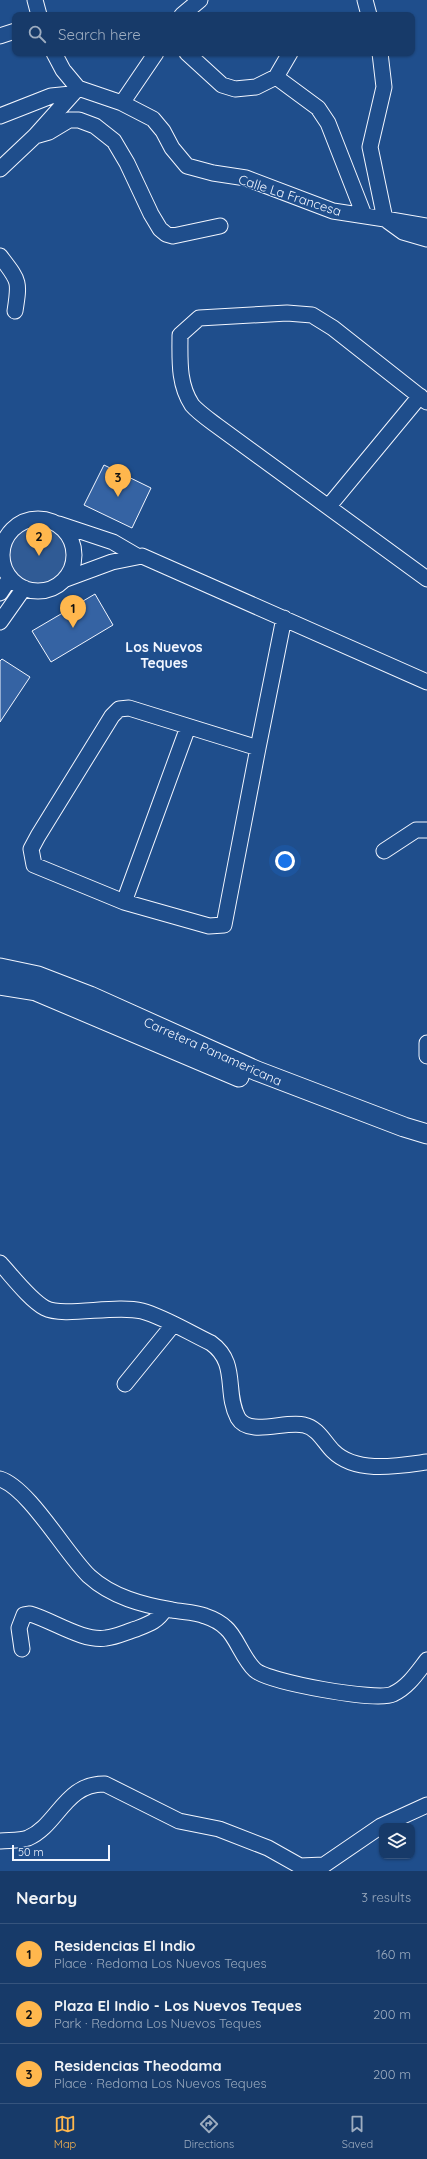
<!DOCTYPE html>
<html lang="en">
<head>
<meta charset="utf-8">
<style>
  body { margin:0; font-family:Quicksand,sans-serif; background:#244571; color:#f1f3f6 }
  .controls { position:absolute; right:12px; bottom:12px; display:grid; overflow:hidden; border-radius:8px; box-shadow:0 1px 3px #0004 }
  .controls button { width:36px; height:36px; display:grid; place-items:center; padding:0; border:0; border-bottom:1px solid #36547d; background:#173a69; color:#f1f3f6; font:20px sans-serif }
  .scale { position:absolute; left:12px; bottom:10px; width:98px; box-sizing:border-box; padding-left:4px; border:2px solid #f2f6ff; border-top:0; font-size:11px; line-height:14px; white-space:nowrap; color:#f2f6ff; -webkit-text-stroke:3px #1f4e8c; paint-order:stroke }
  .you { position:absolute; left:285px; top:861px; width:14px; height:14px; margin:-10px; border:3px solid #fff; border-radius:50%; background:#1a73e8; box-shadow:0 0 0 6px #1a73e833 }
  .badge { display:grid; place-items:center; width:26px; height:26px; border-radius:50%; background:#ffb74d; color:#111; font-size:13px; font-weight:700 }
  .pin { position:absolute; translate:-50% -33px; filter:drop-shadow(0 1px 2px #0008) }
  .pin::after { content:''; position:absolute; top:21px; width:14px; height:12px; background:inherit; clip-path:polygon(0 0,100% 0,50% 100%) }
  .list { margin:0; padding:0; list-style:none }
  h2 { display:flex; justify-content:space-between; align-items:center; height:52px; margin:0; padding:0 16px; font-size:17px }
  h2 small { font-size:13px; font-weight:400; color:#9eadc0 }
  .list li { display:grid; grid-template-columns:26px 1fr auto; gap:12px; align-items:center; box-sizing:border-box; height:60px; padding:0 16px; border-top:1px solid #36547d }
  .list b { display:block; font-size:15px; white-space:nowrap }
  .list p { margin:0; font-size:13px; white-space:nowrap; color:#9eadc0 }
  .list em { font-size:13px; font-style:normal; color:#9eadc0 }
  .icon { flex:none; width:22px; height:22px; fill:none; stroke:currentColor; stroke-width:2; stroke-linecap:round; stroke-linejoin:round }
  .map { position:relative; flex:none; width:427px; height:1871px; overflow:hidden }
  .search { position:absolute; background:#173a69; box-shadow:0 1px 3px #0004; left:12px; right:12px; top:12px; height:44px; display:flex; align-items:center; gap:10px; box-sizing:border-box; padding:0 14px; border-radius:8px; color:#9eadc0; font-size:15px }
  .sheet { height:232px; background:#173a69 }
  nav { display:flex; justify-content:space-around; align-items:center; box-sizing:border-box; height:56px; border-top:1px solid #36547d; background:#173a69; font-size:11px; color:#9eadc0 }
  nav a { display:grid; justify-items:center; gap:2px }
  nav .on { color:#ffb74d }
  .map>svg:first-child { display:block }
</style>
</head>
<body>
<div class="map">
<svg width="427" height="1871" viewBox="0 0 427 1871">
  <rect width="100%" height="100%" fill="#1f4e8c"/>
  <path fill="#305b95" stroke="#a8bbd7" d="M 37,518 L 58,524 L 67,532 L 73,544 L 75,554 L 71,571 L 65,579 L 58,586 L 39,590 L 29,588 L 10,578 L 4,557 L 4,546 L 9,536 L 16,528 Z"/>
  <path fill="#3563a3" stroke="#f2f6ff" d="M 104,465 L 151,488 L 132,528 L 84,505 Z
    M 95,594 L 113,625 L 51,662 L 32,631 Z
    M 2,659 L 30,677 L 0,722 L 0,661 Z"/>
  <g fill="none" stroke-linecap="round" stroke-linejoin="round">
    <g stroke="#f2f6ff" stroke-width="17">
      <path id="minor" d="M 35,0 L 39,15
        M 365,0 L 369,15
        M 182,15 L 200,0
        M 0,36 L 15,31
        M 54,53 L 63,70 L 78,88 L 122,103 L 153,119 L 163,131 L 172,148 L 187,166 L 213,173 L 246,178 L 333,211 L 385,219 L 403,232 L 427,239
        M 187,53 L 222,85 L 235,89 L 256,87 L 276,77 L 290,53
        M 380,53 L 384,87 L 370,147 L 385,219 L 427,226
        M 276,77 L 318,108 L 328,123 L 364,215
        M 122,103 L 156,53
        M 0,116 L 51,96 L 71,94
        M 35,136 L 49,132 L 69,120 L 79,120 L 95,126 L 114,141 L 127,163 L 151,214 L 160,229 L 166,234 L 173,236 L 220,226
        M 0,169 L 35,136 L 78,88
        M 0,256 C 19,281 20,280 15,311
        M 427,402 L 333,328 L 312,315 L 287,313 L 199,318 L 180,335 C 180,359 178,384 192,405 C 198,412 208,419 216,425 L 427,579
        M 329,506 L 420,396
        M2 555a36 36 0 1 1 72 0a36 36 0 1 1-72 0Z
        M 59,524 L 113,542 L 137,556
        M 66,579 L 112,562 L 142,556 L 427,682
        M 0,593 L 10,578
        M 0,622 L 24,588
        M 129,708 L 258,748 L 224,925 L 209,926 L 124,902 L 34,865 L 31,849 L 38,836 L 112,716 L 119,709 Z
        M 258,748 L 284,618
        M 384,851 L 416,830 L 427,830
        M 124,902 L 188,727
        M 427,1043 L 427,1056
        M 0,1263 C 12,1276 30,1300 45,1308 C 64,1318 115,1304 142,1311 C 164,1317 190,1333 211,1343 C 239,1363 224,1392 238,1418 C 249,1437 286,1420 304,1425 C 318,1428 324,1442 333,1451 C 356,1474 398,1466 427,1462
        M 125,1384 L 173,1325
        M 0,1479 C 29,1488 66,1554 89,1576 C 112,1597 143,1605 172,1610 C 182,1612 195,1612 205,1616 C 211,1618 221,1623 226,1628 C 236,1636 243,1659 255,1670 C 268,1682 377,1702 393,1694 C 408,1687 417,1673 427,1660
        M 22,1649 L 19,1628 L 24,1615 L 30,1614 C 52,1620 83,1642 106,1638 C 116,1637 126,1632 136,1629 C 149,1624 158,1621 165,1609
        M 0,1841 C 8,1840 20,1841 28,1838 C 58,1825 65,1783 105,1784 L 179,1821 L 219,1829 L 268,1848 L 300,1866 L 324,1865 L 381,1826 L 427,1805"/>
    </g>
    <g stroke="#f2f6ff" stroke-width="21">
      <path id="major" d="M 0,968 L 38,976 L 90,996 L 257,1071 L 404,1127 L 427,1134
        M 0,985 L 36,991 L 239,1077"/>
    </g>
    <use href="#minor" stroke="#1f4e8c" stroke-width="15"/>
    <use href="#major" stroke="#1f4e8c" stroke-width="19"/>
  </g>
  <g text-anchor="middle" stroke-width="3" stroke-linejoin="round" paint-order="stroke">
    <g font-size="13" fill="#f2f6ff" stroke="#1f4e8c">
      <text transform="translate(290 195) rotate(18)" y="5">Calle La Francesa</text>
      <text transform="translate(213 1051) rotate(24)" y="5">Carretera Panamericana</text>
    </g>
    <g font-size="14" font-weight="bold" fill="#f2f6ff" stroke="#1f4e8c">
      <text x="164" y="652">Los Nuevos<tspan x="164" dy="16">Teques</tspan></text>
    </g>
  </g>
</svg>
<div class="controls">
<button><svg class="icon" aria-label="layers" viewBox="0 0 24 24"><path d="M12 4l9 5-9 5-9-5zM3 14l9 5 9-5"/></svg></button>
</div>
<div class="scale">50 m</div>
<div class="you"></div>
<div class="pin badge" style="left:73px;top:628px">1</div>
<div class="pin badge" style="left:39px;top:556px">2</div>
<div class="pin badge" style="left:118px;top:497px">3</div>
<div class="search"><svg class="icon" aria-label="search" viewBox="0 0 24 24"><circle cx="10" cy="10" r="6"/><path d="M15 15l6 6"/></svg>Search here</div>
</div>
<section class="sheet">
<h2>Nearby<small>3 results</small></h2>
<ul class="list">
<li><span class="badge">1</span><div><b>Residencias El Indio</b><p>Place · Redoma Los Nuevos Teques</p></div><em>160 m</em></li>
<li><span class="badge">2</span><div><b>Plaza El Indio - Los Nuevos Teques</b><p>Park · Redoma Los Nuevos Teques</p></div><em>200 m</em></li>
<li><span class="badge">3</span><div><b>Residencias Theodama</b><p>Place · Redoma Los Nuevos Teques</p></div><em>200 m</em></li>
</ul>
</section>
<nav>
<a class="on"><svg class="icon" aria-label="map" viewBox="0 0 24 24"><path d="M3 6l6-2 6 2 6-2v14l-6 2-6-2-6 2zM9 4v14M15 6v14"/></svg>Map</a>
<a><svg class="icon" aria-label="directions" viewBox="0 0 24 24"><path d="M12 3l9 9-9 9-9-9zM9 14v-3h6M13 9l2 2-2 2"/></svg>Directions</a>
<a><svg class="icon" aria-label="saved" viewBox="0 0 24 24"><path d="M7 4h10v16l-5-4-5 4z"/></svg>Saved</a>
</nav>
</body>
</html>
